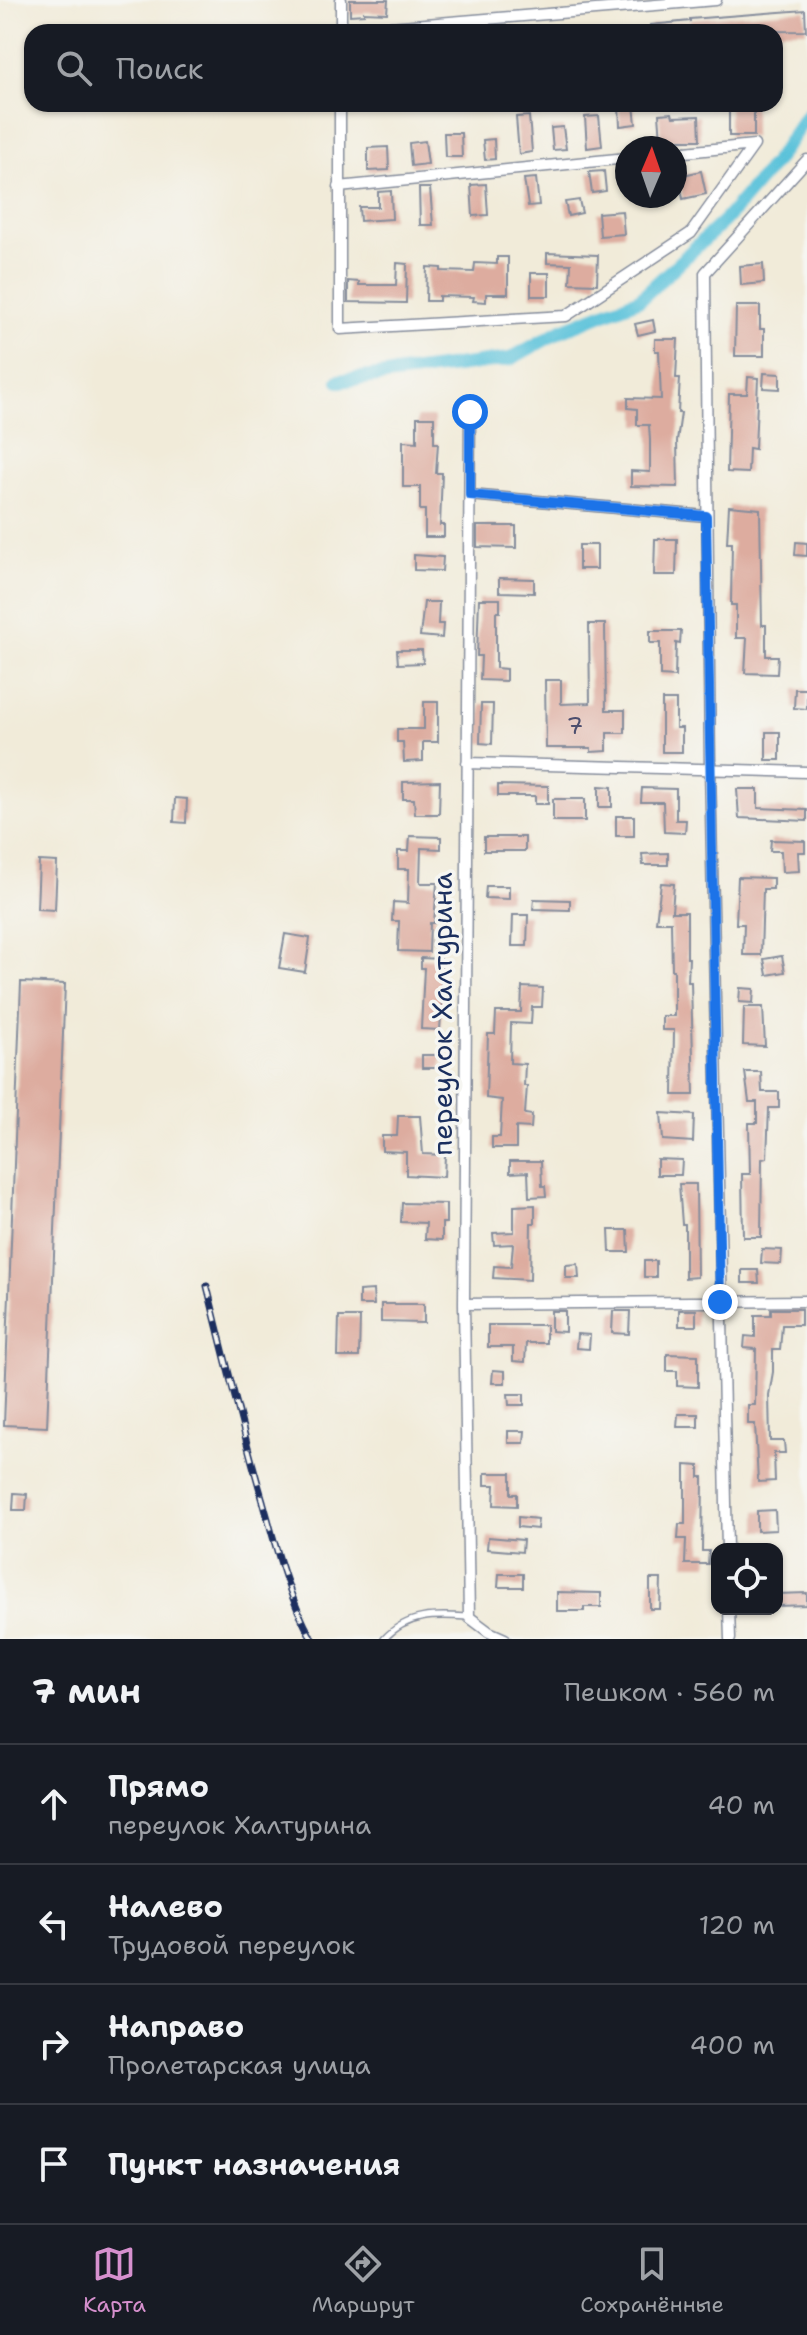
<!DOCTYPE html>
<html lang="ru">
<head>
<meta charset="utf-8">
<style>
  body { margin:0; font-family:"Shantell Sans",sans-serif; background:#242831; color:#f1f3f6 }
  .controls { position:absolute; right:24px; bottom:24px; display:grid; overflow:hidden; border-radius:16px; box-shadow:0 2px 6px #0004 }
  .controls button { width:72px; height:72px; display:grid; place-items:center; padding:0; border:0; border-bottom:2px solid #363941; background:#171b24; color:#f1f3f6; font:40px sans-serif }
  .compass { position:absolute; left:615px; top:136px; width:72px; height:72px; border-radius:50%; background:#171b24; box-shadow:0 2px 6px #0004; rotate:2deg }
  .stop { position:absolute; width:24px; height:24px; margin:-18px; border:6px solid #1a73e8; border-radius:50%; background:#fff }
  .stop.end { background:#1a73e8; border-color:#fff; box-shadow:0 2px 8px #0008 }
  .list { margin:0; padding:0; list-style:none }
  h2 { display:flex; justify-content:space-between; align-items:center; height:104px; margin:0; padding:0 32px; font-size:34px }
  h2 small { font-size:26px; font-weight:400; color:#9ea1a6 }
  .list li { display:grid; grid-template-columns:52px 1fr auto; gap:24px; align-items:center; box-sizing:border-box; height:120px; padding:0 32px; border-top:2px solid #363941 }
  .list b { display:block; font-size:30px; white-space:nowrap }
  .list p { margin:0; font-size:26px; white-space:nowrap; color:#9ea1a6 }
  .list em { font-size:26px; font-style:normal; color:#9ea1a6 }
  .icon { flex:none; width:44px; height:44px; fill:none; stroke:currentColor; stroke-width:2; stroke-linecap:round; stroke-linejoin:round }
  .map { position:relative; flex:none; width:807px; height:1639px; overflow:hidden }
  .search { position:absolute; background:#171b24; box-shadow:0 2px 6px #0004; left:24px; right:24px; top:24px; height:88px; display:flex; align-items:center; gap:20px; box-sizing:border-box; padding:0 28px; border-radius:24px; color:#9ea1a6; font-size:30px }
  .sheet { height:584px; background:#171b24 }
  nav { display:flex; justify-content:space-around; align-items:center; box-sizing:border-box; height:112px; border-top:2px solid #363941; background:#171b24; font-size:22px; color:#9ea1a6 }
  nav a { display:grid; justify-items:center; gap:4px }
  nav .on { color:#d690ce }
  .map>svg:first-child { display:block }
</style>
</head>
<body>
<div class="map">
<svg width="807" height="1639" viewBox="0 0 807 1639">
  <rect width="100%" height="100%" fill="#f6f6f2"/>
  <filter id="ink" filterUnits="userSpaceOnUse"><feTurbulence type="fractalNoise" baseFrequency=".0125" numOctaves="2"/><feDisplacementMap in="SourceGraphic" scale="16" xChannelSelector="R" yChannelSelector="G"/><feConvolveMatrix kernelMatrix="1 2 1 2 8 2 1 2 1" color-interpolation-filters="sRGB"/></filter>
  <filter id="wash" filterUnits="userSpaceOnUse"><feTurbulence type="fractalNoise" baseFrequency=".006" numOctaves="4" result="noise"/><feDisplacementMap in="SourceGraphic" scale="32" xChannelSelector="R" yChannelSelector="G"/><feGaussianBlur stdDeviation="1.8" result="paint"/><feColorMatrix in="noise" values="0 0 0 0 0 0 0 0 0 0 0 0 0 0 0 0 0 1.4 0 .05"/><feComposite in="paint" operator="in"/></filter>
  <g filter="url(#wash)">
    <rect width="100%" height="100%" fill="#f1ebd9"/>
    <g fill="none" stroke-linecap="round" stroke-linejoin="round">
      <path stroke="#5cc2da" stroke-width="14" d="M 339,381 L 510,359 L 562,330 L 640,299 L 725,220 L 775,162 L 807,115"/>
    </g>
    <g id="blocks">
      <path fill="#ddac9f" d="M 350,0 L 388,0 L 387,13 L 364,12 L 364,14 L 350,15 Z
        M 805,10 L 806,31 L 652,32 L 651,25 L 690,21 L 690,19 Z
        M 729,104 L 754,104 L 754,136 L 729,136 Z
        M 634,105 L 636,124 L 620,126 L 619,106 Z
        M 672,113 L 673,117 L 699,116 L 700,140 L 661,140 L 659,114 Z
        M 529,116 L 532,152 L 519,154 L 516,117 Z
        M 599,116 L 602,146 L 587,148 L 585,117 Z
        M 563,127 L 566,149 L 553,150 L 551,128 Z
        M 444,133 L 461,133 L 462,157 L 445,157 Z
        M 494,139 L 495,159 L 485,160 L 483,140 Z
        M 425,141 L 428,164 L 411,166 L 409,143 Z
        M 388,147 L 389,170 L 368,171 L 368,148 Z
        M 604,171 L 606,191 L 592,193 L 589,172 Z
        M 701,171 L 706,194 L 683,199 L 679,176 Z
        M 536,178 L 539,205 L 528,206 L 524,179 Z
        M 486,184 L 488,215 L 473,216 L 471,185 Z
        M 419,188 L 430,188 L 433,225 L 420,225 Z
        M 391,191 L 392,219 L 360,221 L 359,207 L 378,207 L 378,192 Z
        M 579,200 L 582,213 L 568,216 L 565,202 Z
        M 622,211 L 624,234 L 600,236 L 598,213 Z
        M 547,253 L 598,255 L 597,284 L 570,283 L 571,264 L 547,263 Z
        M 497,257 L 508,257 L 508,294 L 486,294 L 486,302 L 473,301 L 474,297 L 439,296 L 439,301 L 426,301 L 427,267 L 441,268 L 441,271 L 474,272 L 475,263 L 497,264 Z
        M 397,263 L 407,264 L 406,303 L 348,302 L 348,281 L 359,282 L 359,285 L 396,285 Z
        M 763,264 L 764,283 L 741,285 L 740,266 Z
        M 531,273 L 549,273 L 549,296 L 531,296 Z
        M 736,306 L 760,306 L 760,329 L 764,329 L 764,356 L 735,356 Z
        M 653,320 L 655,331 L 638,335 L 635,324 Z
        M 655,339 L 678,339 L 676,378 L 680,378 L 678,413 L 681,413 L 677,441 L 678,487 L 631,486 L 631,471 L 650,472 L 650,440 L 649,425 L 637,425 L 637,409 L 628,408 L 628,398 L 661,399 L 659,351 L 655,351 Z
        M 764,373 L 780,374 L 780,389 L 763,388 Z
        M 748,377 L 758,378 L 755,449 L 749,448 L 748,473 L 727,472 L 729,394 L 747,394 Z
        M 417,417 L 434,417 L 434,443 L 438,443 L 436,473 L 442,473 L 440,525 L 444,525 L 444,537 L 425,537 L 425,510 L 420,510 L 420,487 L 403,487 L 403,441 L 417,442 Z
        M 729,506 L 760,509 L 762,625 L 766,625 L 766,656 L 778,656 L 777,674 L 745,673 L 747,638 L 736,638 L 736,605 L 731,605 L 732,543 L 727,543 Z
        M 477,526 L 516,526 L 516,548 L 477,547 Z
        M 655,539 L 677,539 L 676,575 L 654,575 Z
        M 796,542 L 807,543 L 807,556 L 795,555 Z
        M 579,545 L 597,545 L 597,569 L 579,569 Z
        M 414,555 L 443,557 L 442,571 L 414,570 Z
        M 499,578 L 534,579 L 534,593 L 499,592 Z
        M 479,599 L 500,599 L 500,612 L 496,612 L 496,668 L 506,669 L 506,681 L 480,680 L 481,656 L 477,656 Z
        M 424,602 L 439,602 L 438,624 L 443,624 L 442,638 L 420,636 Z
        M 589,624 L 605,624 L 606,710 L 625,710 L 625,733 L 607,733 L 607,751 L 591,752 L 591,748 L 546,748 L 545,680 L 561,680 L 561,704 L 590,703 Z
        M 650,631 L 681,631 L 680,644 L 676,643 L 675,677 L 660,676 L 660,643 L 650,643 Z
        M 397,650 L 422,650 L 423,663 L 398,664 Z
        M 795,689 L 807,689 L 807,709 L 794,708 Z
        M 662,700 L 676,700 L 676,728 L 682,728 L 682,752 L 662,752 Z
        M 424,702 L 438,702 L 438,742 L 423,742 L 423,761 L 404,762 L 403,742 L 397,742 L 397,729 L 424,729 Z
        M 481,704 L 493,704 L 492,744 L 480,743 Z
        M 766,732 L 780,732 L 780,760 L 766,760 Z
        M 440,781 L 439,814 L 415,814 L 414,799 L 403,799 L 403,782 Z
        M 498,785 L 548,786 L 548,804 L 535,804 L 535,796 L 498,796 Z
        M 599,786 L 612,787 L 612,807 L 599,807 Z
        M 642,788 L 676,789 L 676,820 L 686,820 L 685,833 L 664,832 L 663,802 L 641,802 Z
        M 737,789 L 758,789 L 758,808 L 807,810 L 807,821 L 739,818 Z
        M 175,798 L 187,799 L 186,823 L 174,822 Z
        M 553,799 L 585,799 L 585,821 L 553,821 Z
        M 616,816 L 634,816 L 634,836 L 616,836 Z
        M 410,836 L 441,837 L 441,849 L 421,848 L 420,883 L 437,883 L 434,923 L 430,923 L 429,952 L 398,951 L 399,921 L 392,921 L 393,902 L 408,903 L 409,869 L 398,869 L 398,851 L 409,851 Z
        M 484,837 L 525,837 L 525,851 L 484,851 Z
        M 771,840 L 805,841 L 805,852 L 798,852 L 799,871 L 782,872 L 781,851 L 770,851 Z
        M 668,853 L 668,865 L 643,865 L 642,854 Z
        M 39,861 L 57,862 L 55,910 L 37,909 Z
        M 738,877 L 773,878 L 773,889 L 763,889 L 761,955 L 743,955 L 744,924 L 736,924 Z
        M 661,883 L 674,884 L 672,912 L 687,912 L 687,958 L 689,958 L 688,982 L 691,982 L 694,1095 L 673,1095 L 674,1030 L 662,1030 L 662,1016 L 674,1016 L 674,970 L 672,970 L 671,922 L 656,922 Z
        M 486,886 L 509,886 L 509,899 L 485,898 Z
        M 534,899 L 570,900 L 570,910 L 533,909 Z
        M 513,915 L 528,915 L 527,946 L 512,946 Z
        M 285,934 L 310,938 L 305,972 L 279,968 Z
        M 782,956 L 785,972 L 767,975 L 764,959 Z
        M 421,958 L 441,959 L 442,1001 L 440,1030 L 421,1029 L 424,968 L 421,968 Z
        M 21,982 L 65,984 L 47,1427 L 4,1425 Z
        M 522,987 L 543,988 L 542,1007 L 532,1007 L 531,1024 L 511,1023 L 510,1063 L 525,1064 L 524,1086 L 527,1086 L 525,1114 L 532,1115 L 531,1128 L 516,1127 L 516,1148 L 492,1148 L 492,1137 L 500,1137 L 502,1100 L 486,1098 L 488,1034 L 495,1034 L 496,1012 L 521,1012 Z
        M 740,988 L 754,989 L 753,1003 L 739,1002 Z
        M 744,1007 L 763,1007 L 765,1046 L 743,1045 Z
        M 422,1055 L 442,1055 L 441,1068 L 422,1068 Z
        M 745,1072 L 761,1072 L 762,1092 L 779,1092 L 779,1108 L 769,1108 L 767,1158 L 762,1159 L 761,1237 L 743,1237 L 742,1174 L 750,1174 L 749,1123 L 757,1123 L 757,1102 L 749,1102 Z
        M 661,1113 L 694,1115 L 693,1142 L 663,1140 Z
        M 398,1116 L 420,1116 L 423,1154 L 445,1155 L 444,1177 L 406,1175 L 406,1152 L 382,1151 L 382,1136 L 397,1136 Z
        M 657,1159 L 682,1160 L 681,1175 L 657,1175 Z
        M 510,1161 L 541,1161 L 542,1186 L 545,1186 L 546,1196 L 529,1197 L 528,1172 L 510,1173 Z
        M 679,1184 L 696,1184 L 697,1277 L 685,1278 L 685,1224 L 682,1224 Z
        M 402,1203 L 446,1204 L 446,1223 L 442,1223 L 442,1240 L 425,1239 L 426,1223 L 401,1222 Z
        M 535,1205 L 535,1223 L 531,1223 L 530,1280 L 493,1278 L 494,1266 L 511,1267 L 513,1244 L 494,1245 L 493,1233 L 514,1232 L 514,1206 Z
        M 609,1230 L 628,1230 L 629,1252 L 610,1252 Z
        M 762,1249 L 782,1250 L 781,1264 L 761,1263 Z
        M 644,1261 L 656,1261 L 656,1277 L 644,1277 Z
        M 578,1264 L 579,1278 L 566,1278 L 566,1265 Z
        M 742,1270 L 758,1270 L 759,1283 L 742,1283 Z
        M 373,1290 L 374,1305 L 359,1305 L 359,1291 Z
        M 381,1304 L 424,1304 L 424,1323 L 381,1322 Z
        M 771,1309 L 801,1309 L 801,1325 L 782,1325 L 780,1350 L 773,1350 L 773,1372 L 769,1395 L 770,1441 L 784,1441 L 785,1453 L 774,1453 L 775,1481 L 758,1482 L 755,1424 L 748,1424 L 748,1405 L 755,1405 L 756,1349 L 744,1348 L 745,1336 L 755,1337 L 755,1315 L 771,1315 Z
        M 679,1310 L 696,1310 L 696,1326 L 679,1326 Z
        M 551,1311 L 565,1311 L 565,1332 L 551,1331 Z
        M 613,1311 L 630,1311 L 629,1334 L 612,1333 Z
        M 339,1317 L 360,1317 L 359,1357 L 338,1357 Z
        M 488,1325 L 546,1325 L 546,1343 L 526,1343 L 525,1362 L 513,1361 L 513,1347 L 488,1347 Z
        M 577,1334 L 590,1335 L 589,1349 L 576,1348 Z
        M 667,1354 L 698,1355 L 698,1387 L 677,1386 L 677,1371 L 667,1371 Z
        M 493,1370 L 505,1371 L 505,1383 L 492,1383 Z
        M 508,1394 L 524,1394 L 524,1405 L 509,1405 Z
        M 678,1414 L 698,1414 L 698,1427 L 677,1427 Z
        M 508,1431 L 525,1431 L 524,1443 L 508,1443 Z
        M 685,1465 L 699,1466 L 699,1477 L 703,1477 L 702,1551 L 709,1551 L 708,1564 L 685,1564 L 686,1539 L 678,1539 L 679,1524 L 685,1524 Z
        M 485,1473 L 511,1473 L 511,1494 L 517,1494 L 517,1506 L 494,1505 L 495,1485 L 485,1485 Z
        M 14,1493 L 27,1494 L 26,1510 L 13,1510 Z
        M 775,1510 L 776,1530 L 757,1531 L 757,1511 Z
        M 518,1517 L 538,1519 L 537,1529 L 518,1527 Z
        M 488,1537 L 523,1540 L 522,1552 L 487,1549 Z
        M 499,1574 L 523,1574 L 523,1587 L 498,1587 Z
        M 650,1579 L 661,1579 L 660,1609 L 650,1609 Z
        M 557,1592 L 601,1593 L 601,1607 L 584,1607 L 584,1611 L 557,1611 Z
        M 807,1593 L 807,1605 L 777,1606 L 777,1594 Z"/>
    </g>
  </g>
  <g filter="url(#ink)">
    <use href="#blocks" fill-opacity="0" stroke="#868d9c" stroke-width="2"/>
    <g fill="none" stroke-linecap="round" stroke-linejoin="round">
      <g stroke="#868d9c" stroke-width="8">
        <path id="service" d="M 384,1639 C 408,1613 436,1615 468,1617"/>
      </g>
      <g stroke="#868d9c" stroke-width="13">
        <path id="minor" d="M 341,31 L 716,0
          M 341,32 L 341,0
          M 340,104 L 340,329 L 566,316 L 691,233 L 754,145
          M 675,153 L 754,145
          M 339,187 L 627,158
          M 470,412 L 464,1304 L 469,1617 L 489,1632 L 505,1639
          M 470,495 L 706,516
          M 467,763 L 807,772
          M 464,1304 L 807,1301
          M 727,1549 L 710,768 L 705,273 L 807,160
          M 729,1609 L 730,1639"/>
      </g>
      <use href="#service" stroke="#fff" stroke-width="5"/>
      <use href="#minor" stroke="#fff" stroke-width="10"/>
      <g stroke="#1b2f5e" stroke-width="7">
        <path id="rail" d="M 207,1286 C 225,1358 242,1429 263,1501 C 276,1548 288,1596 312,1639"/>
      </g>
      <use href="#rail" stroke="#f6f6f2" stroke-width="4" stroke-dasharray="12" stroke-linecap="butt"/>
    </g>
  </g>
  <g fill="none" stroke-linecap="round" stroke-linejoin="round" filter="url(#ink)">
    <path stroke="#1a73e8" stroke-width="10" d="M 470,412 L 470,495 L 706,516 L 720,1302"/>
  </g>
  <g text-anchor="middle" stroke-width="7" stroke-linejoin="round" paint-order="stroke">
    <g font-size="24" fill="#4c4e6e">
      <text x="575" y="734">7</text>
    </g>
    <g font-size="28" fill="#1b2f5e" stroke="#f6f6f2">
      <text transform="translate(442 1014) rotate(-90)" y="10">переулок Халтурина</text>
    </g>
  </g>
</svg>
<div class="controls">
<button><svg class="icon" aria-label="locate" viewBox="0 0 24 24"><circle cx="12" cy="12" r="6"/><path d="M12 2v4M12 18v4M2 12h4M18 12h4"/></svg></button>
</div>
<svg class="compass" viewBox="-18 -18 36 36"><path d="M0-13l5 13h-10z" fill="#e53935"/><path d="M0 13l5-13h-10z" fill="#9ea1a6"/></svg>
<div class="stop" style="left:470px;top:412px"></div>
<div class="stop end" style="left:720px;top:1302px"></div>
<div class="search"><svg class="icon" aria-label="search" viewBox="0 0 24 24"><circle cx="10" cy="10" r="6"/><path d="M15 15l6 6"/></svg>Поиск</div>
</div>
<section class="sheet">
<h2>7 мин<small>Пешком · 560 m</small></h2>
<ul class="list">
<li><svg class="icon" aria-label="ahead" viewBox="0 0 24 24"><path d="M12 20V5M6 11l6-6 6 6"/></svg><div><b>Прямо</b><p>переулок Халтурина</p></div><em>40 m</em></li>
<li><svg class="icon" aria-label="left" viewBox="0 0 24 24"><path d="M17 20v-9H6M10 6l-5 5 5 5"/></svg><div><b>Налево</b><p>Трудовой переулок</p></div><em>120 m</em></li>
<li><svg class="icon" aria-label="right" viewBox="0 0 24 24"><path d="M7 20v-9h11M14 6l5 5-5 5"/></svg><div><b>Направо</b><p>Пролетарская улица</p></div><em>400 m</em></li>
<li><svg class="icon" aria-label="arrive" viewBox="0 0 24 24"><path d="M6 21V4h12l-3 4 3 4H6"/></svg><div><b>Пункт назначения</b></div></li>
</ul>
</section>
<nav>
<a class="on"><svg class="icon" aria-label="map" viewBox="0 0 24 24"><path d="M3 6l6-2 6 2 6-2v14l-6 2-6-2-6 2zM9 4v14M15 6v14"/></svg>Карта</a>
<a><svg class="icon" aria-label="directions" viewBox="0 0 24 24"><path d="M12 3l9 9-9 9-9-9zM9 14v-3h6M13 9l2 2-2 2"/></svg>Маршрут</a>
<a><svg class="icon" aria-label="saved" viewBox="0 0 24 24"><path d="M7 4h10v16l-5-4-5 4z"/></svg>Сохранённые</a>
</nav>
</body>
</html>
